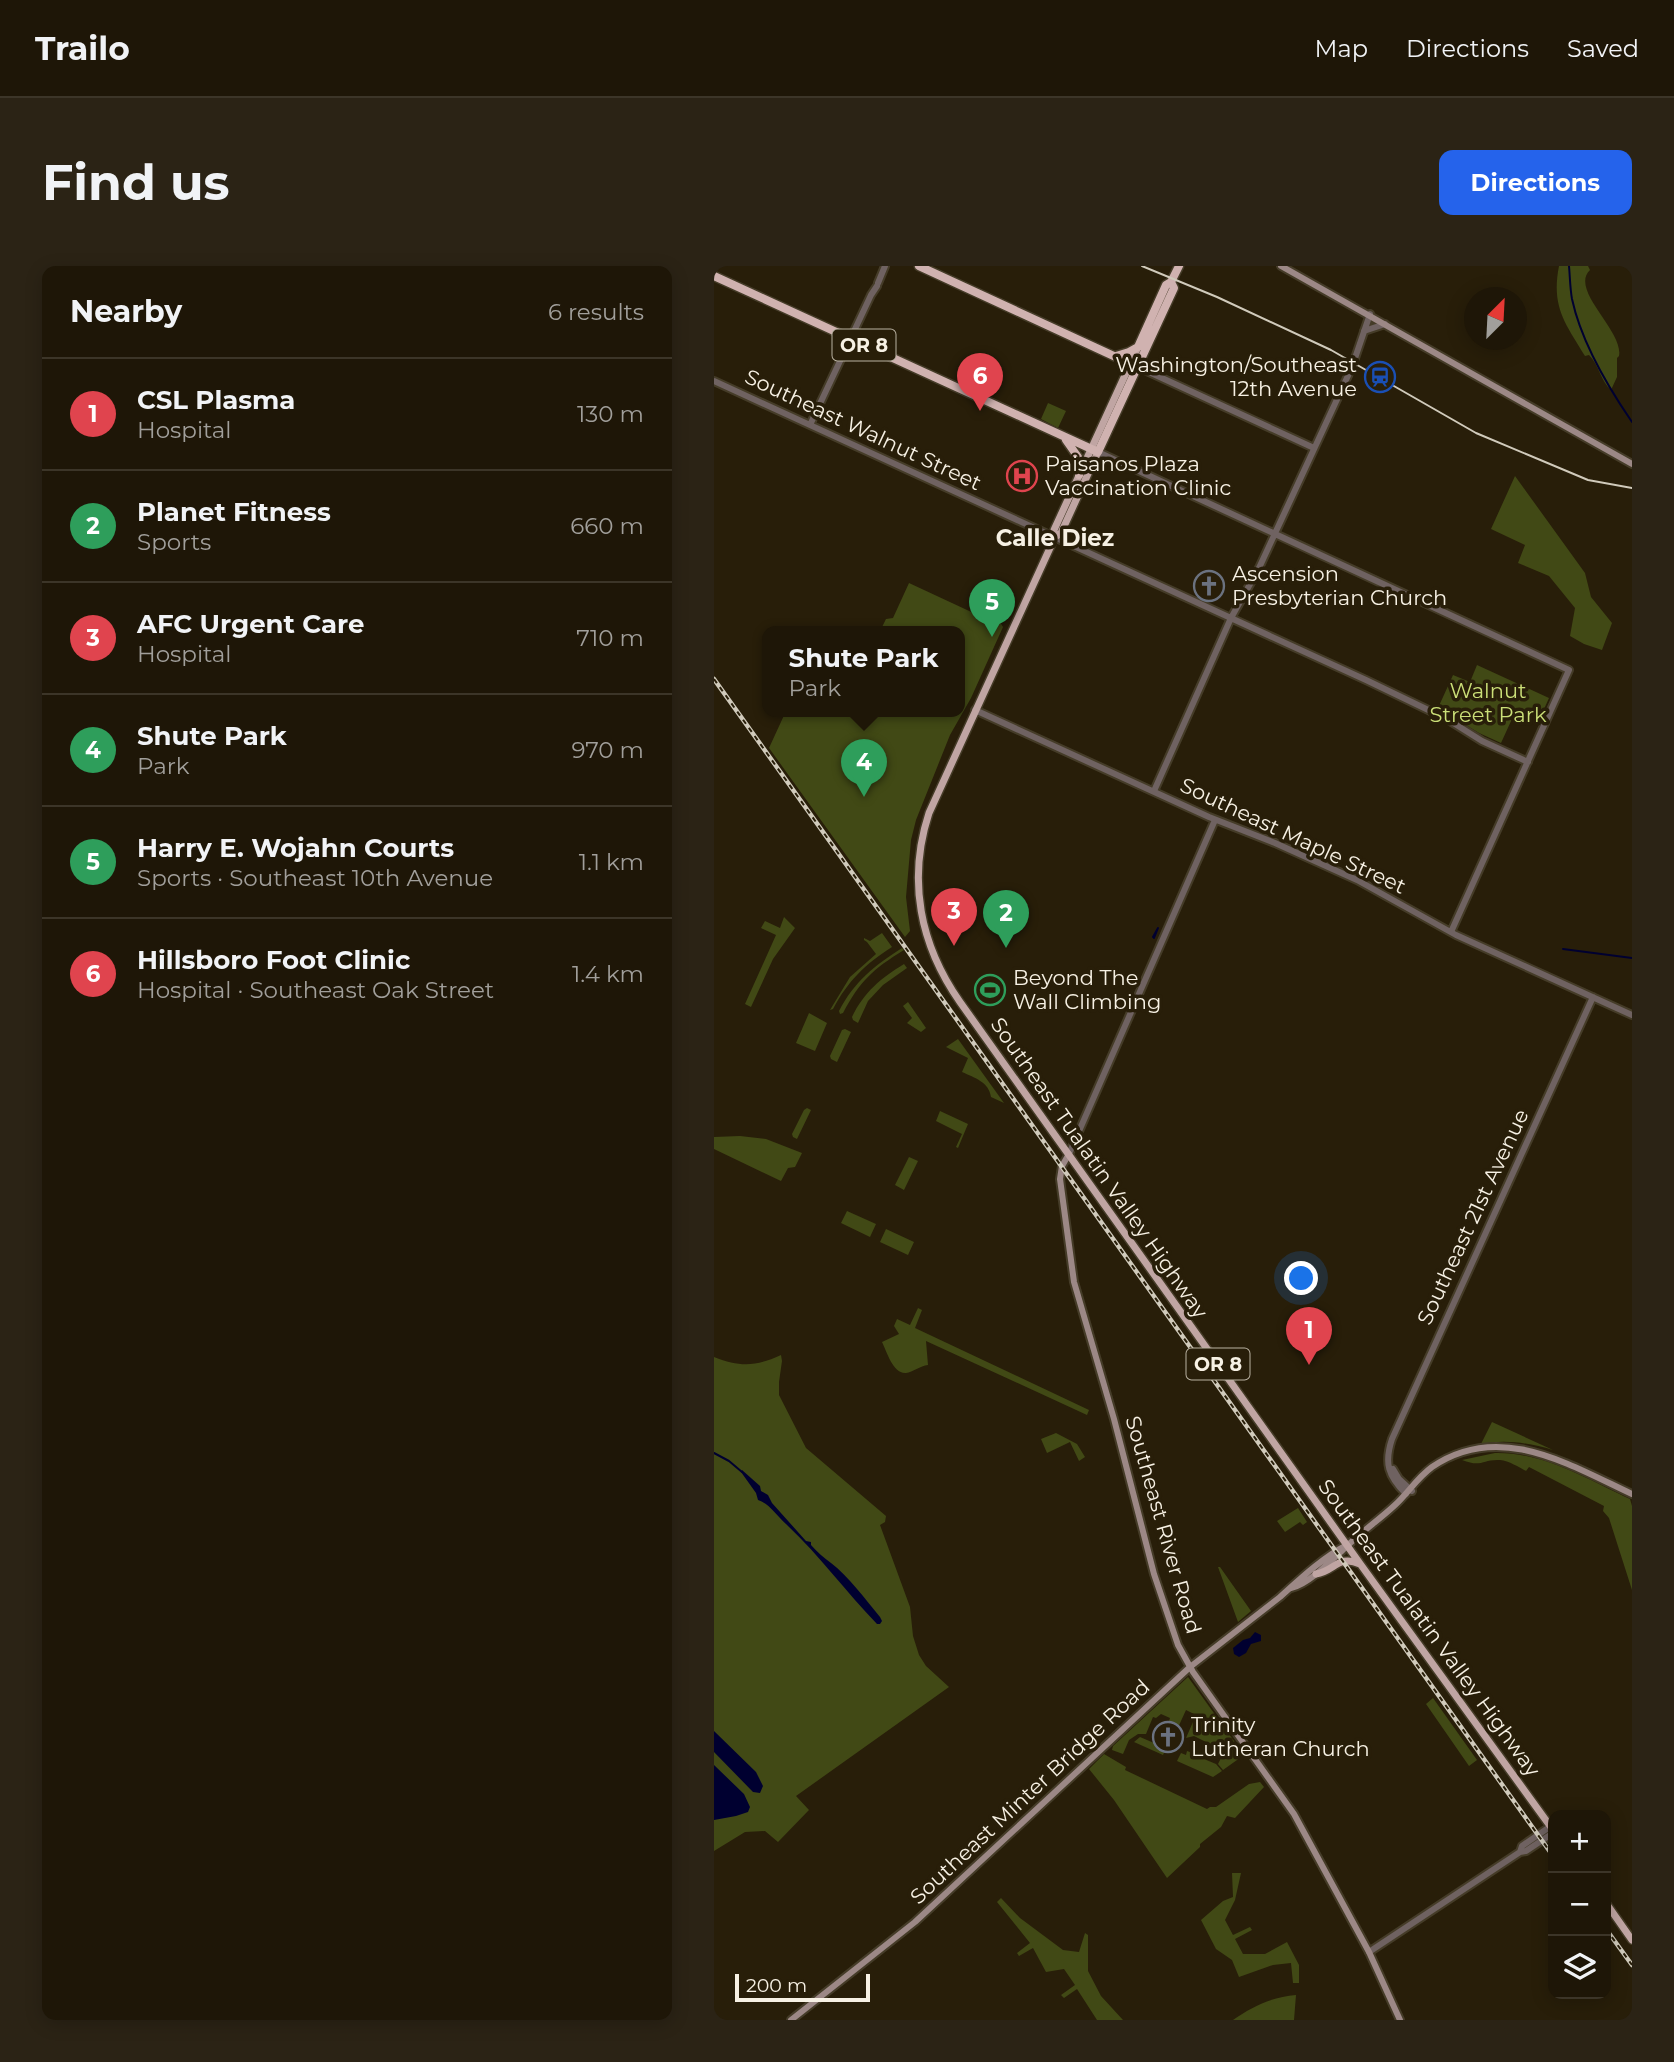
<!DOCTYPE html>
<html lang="en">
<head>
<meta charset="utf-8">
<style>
  body { margin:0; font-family:Montserrat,sans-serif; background:#2b2315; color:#f1f3f6 }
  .controls { position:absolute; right:21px; bottom:21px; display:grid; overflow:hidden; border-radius:14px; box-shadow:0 4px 18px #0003 }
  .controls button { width:63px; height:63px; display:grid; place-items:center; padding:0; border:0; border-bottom:2px solid #3c3528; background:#1e1607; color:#f1f3f6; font:35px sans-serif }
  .compass { position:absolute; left:750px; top:21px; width:63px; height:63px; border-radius:50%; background:#1e1607; box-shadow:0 4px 18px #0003; rotate:24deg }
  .scale { position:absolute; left:21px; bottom:18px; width:135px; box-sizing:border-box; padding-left:7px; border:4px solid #f7f1e4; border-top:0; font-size:19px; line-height:24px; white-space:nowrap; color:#f7f1e4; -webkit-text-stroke:5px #281e09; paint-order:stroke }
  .you { position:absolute; left:588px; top:1013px; width:24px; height:24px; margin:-18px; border:5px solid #fff; border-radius:50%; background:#1a73e8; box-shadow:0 0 0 10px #1a73e833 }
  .badge { display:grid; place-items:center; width:46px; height:46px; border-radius:50%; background:#2563eb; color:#fff; font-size:23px; font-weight:700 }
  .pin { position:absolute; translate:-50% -58px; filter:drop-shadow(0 2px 4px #0008) }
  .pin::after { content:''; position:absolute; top:37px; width:24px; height:21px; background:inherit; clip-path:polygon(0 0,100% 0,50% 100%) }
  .popup { position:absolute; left:48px; top:360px; width:203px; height:91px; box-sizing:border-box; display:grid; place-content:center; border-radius:14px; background:#1e1607; filter:drop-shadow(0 2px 5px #0005); font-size:23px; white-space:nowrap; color:#a19f9b }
  .popup b { font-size:26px; color:#f1f3f6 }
  .popup::after { content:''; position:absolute; left:50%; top:100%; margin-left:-14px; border:14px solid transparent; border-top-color:#1e1607 }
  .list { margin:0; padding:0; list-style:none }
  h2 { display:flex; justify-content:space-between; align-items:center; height:91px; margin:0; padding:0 28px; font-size:30px }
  h2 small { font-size:23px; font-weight:400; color:#a19f9b }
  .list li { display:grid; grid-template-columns:46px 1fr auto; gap:21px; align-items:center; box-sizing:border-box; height:112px; padding:0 28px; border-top:2px solid #3c3528 }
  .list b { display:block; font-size:26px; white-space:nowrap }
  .list p { margin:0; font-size:23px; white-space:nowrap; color:#a19f9b }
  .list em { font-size:23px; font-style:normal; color:#a19f9b }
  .icon { flex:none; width:38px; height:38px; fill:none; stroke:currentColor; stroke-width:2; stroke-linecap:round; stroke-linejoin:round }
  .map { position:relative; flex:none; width:918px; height:1754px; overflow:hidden; border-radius:14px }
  header { display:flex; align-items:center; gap:42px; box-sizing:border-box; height:98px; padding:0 35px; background:#1e1607; border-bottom:2px solid #3c3528 }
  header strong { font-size:33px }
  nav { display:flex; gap:38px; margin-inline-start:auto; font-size:24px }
  .intro { display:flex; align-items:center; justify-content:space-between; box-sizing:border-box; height:168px; padding:0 42px }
  h1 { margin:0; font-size:49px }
  .button { padding:18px 32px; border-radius:14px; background:#2563eb; color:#fff; font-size:24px; font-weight:700 }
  main { display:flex; gap:42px; padding:0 42px }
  aside { flex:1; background:#1e1607; border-radius:14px; box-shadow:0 4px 18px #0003 }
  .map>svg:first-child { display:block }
</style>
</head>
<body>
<header>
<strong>Trailo</strong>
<nav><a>Map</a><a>Directions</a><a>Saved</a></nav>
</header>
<div class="intro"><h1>Find us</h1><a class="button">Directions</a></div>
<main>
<aside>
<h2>Nearby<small>6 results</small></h2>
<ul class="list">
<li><span class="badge" style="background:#e0444e">1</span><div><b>CSL Plasma</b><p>Hospital</p></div><em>130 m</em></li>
<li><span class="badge" style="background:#2e9e5b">2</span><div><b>Planet Fitness</b><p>Sports</p></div><em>660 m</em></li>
<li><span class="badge" style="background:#e0444e">3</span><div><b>AFC Urgent Care</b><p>Hospital</p></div><em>710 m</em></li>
<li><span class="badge" style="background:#2e9e5b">4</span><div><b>Shute Park</b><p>Park</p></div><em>970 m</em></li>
<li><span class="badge" style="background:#2e9e5b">5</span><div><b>Harry E. Wojahn Courts</b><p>Sports · Southeast 10th Avenue</p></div><em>1.1 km</em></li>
<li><span class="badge" style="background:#e0444e">6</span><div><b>Hillsboro Foot Clinic</b><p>Hospital · Southeast Oak Street</p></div><em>1.4 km</em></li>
</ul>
</aside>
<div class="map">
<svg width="918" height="1754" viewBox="0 0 918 1754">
  <rect width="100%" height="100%" fill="#281e09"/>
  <path fill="#414915" d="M 845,0 L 874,0 L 876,4 C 855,24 910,65 905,90 L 903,92 L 903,111 L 897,124 C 887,116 885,99 875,89 L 871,90 C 851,57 837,41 845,0 Z
    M 334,137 L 352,145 L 344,162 L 327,153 Z
    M 801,210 L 871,307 L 877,331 L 898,357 L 888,384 L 870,378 L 856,370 L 861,342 L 835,310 L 804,297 L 811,279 L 777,263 Z
    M 195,317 L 281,357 L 286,356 L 289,361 L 257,432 L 236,469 L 202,554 L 197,574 L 192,631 L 196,665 L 191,671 L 55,482 L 72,445 L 246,445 L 246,365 L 166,365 L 172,353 L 179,352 Z
    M 763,399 L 835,432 L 826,452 L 803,442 L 787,477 L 765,467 L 724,442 L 739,409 L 756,416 Z
    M 70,651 L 81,662 L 59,693 L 37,741 L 31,738 L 62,669 L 47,662 L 51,655 L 66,662 Z
    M 168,667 L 178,681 C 151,698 134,715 119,743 L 116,744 L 136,711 L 162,688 L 153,676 L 150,674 L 150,672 L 156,675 Z
    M 188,682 L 190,684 C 159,703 146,715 129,747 L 126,748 L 125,745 C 140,716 161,699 188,682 Z
    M 190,698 L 193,702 L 169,719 L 154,735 L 144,757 L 139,754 L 138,751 C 150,726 167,712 190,698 Z
    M 194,736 L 212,762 L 207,766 L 193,757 L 198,752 L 189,740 Z
    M 95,747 L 113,757 L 101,785 L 82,777 Z
    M 131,763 L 137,766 L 123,796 L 117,793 L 116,790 L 128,764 Z
    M 244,773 L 290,837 L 277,831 C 275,816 261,812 248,806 L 254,792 L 232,781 Z
    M 93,842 L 97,844 L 83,873 L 79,871 L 78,868 L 90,844 Z
    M 226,845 L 254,858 L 244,882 L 242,881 L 248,868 L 222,855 Z
    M 26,870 L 52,873 L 88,887 L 81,901 L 74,902 L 67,915 L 0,883 L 0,871 Z
    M 195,891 L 204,895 L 190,924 L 181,919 Z
    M 133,945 L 162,958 L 156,971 L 127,957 Z
    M 172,963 L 200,976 L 194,989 L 166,976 Z
    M 204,1042 L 208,1044 L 201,1062 L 375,1144 L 373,1149 L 212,1075 L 214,1099 C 206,1100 199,1106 192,1107 C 179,1108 173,1086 168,1076 L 185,1068 L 180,1060 L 183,1053 L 196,1059 Z
    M 67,1089 L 68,1095 L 65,1116 L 65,1129 L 92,1182 L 172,1250 L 171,1256 L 166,1259 L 196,1341 L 199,1370 L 205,1389 L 212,1400 L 235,1421 L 82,1530 L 95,1544 L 64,1576 L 51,1565 L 31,1566 L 0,1585 L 0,1091 C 26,1101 41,1101 67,1089 Z
    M 778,1156 L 839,1184 C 815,1177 792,1173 767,1178 Z
    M 342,1167 L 363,1178 L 371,1191 L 365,1195 L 356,1176 L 333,1187 L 327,1173 Z
    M 781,1187 C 830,1186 873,1213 916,1233 L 918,1240 L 918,1324 L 895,1252 L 889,1245 L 890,1240 L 815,1201 L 812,1205 C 805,1201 795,1195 786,1194 C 768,1193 768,1202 748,1194 Z
    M 584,1242 L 593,1256 L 589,1259 L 586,1256 L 571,1266 L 563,1255 Z
    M 504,1301 L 506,1301 L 537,1345 L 524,1356 Z
    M 474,1411 L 530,1489 L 509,1504 L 504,1498 L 510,1486 L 507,1485 L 508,1482 L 497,1477 L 496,1478 L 480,1470 L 472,1472 L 482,1449 L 472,1444 L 462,1466 L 461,1463 L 456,1460 L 458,1456 L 455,1455 L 456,1452 L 447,1448 L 442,1452 L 439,1451 L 432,1468 L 424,1468 L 415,1474 L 409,1488 L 398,1484 L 399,1480 Z
    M 719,1432 L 763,1494 L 755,1500 L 712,1438 Z
    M 426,1471 L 447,1480 L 448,1478 L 453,1480 L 449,1489 L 420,1476 Z
    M 473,1485 L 490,1491 L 490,1493 L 502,1498 L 508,1505 L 499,1511 L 463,1495 L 467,1487 L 472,1489 Z
    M 390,1488 L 412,1501 L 411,1504 L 493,1543 L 496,1541 L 502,1541 L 535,1518 L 546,1516 L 550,1521 L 521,1552 L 513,1550 L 507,1561 L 486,1578 L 486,1581 L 453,1612 L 400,1534 L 375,1503 Z
    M 518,1607 L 527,1607 L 521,1634 L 511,1654 L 519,1669 L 536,1661 L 538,1664 L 521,1673 L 529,1688 L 551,1688 L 573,1676 L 585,1699 L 585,1717 L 579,1717 L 577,1697 L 559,1699 L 525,1711 L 518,1694 L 502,1683 L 487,1654 L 509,1635 L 519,1631 Z
    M 287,1632 L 306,1652 L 349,1684 L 365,1686 L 371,1667 L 374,1669 L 374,1705 L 387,1730 L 409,1754 L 383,1754 L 363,1723 L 350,1732 L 347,1729 L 361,1719 L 350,1703 L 332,1706 L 319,1682 L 305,1690 L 303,1687 L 316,1677 L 283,1636 Z
    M 582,1729 L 580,1754 L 519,1754 C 539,1740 558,1731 582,1729 Z"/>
  <path fill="#000030" d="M 28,1204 L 46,1220 L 47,1225 L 54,1229 L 58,1237 L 92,1275 L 97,1276 L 97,1279 C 103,1286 110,1292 117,1297 C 134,1310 152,1334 166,1351 L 168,1355 L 166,1358 L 163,1358 C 131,1325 108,1292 72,1258 C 63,1250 56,1238 44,1234 L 42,1227 L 27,1206 Z
    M 541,1366 L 547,1369 L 547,1375 L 537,1378 L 532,1387 L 525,1391 L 520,1388 L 519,1382 L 529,1374 L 536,1372 Z
    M 0,1465 L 42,1506 L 49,1520 L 46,1527 L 39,1526 L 0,1486 Z
    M 0,1499 L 30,1528 L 36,1541 L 34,1546 L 22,1550 L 0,1554 Z"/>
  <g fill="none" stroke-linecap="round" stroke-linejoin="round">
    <path stroke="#000030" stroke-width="2" d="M 855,0 C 856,11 856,22 858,33 C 867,75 894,121 918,156
      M 439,671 L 444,662 L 440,672
      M 849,683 L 918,692
      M 0,1187 L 15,1195 L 28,1206"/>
    <g stroke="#453c28" stroke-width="10">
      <path id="tertiary" d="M 164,17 L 171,0
        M 650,65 L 671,58
        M 424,101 L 600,182
        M 0,115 L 652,414 L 733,453 L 768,475 L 814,496
        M 96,159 L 157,29 L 163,20
        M 384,186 L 855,404 L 737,666
        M 261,444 L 495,551 L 561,577 L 643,614 L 742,669 L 918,749
        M 440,525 L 517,352 L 545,302 L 638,101 L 656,48
        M 355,888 L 501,554
        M 679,1203 L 685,1213 L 698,1225
        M 692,1228 C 674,1210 670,1197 678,1173 L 879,731
        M 806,1586 L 808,1580 L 837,1560
        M 655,1686 L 806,1586 L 812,1585 L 839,1567"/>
    </g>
    <g stroke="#453c28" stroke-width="10">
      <path id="secondary" d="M 567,0 L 918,198
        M 355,888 L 348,900 L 346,913 L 360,1016 L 400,1153 L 440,1308 L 464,1379 L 479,1406 L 580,1548 L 655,1686 L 686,1754
        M 577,1322 C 594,1319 619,1293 632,1281 C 647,1266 665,1254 681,1239 C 694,1227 703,1212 718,1201 C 785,1155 854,1198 918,1228
        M 77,1754 L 201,1656 L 476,1401 L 566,1331 C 586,1313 608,1292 633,1279"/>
    </g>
    <g stroke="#453c28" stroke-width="10">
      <path id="primary" d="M 424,81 L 340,264 L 341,271 L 215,547 C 193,614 206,679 246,736 L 647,1299 L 839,1564
        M 341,271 L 347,267 L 384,186
        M 602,1308 C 621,1305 624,1288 646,1298
        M 892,1637 L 918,1674"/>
    </g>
    <g stroke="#453c28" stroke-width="11">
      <path id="trunk" d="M 205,0 L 417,98
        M 0,10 L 384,186 L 460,22 L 457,16
        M 402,90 L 415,86 L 424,81 L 452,19 L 457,16 L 465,0
        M 352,174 L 364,191 L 365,209"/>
    </g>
    <use href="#tertiary" stroke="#6f6261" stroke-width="6"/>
    <use href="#secondary" stroke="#9c8886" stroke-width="6"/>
    <use href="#primary" stroke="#c0a5a3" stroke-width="7"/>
    <use href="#trunk" stroke="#d0b2b0" stroke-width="8"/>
    <path stroke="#d0cabb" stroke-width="2" d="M 428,0 L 503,31 L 617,84 L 762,167 L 874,214 L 918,222"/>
    <g stroke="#d0cabb" stroke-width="4.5">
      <path id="rail" d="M 0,413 L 839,1590
        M 892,1663 L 918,1699"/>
    </g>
    <use href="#rail" stroke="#281e09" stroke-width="2" stroke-dasharray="5" stroke-linecap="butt"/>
  </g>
  <defs>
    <g id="station-ring" transform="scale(1.575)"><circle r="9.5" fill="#281e09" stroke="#1a4fb4" stroke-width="1.5"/><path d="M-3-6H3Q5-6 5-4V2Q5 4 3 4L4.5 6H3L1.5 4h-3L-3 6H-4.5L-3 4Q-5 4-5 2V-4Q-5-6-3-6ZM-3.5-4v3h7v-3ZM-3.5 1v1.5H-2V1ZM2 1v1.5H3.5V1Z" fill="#1a4fb4"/></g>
    <g id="hospital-ring" transform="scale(1.575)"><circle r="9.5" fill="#281e09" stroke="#e0444e" stroke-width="1.5"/><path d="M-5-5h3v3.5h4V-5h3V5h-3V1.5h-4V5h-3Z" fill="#e0444e"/></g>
    <g id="church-ring" transform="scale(1.575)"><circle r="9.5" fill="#281e09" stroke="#6b7280" stroke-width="1.5"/><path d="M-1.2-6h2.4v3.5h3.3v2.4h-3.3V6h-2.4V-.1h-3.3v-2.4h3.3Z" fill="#6b7280"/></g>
    <g id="stadium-ring" transform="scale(1.575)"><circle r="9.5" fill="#281e09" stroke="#2e9e5b" stroke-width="1.5"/><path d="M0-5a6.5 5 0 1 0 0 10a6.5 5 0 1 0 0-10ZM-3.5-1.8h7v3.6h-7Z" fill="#2e9e5b"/></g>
  </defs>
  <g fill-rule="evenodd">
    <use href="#station-ring" x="666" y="111"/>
    <use href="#hospital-ring" x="308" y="210"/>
    <use href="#church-ring" x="495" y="320"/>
    <use href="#stadium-ring" x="276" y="724"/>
    <use href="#church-ring" x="454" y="1471"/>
  </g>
  <g text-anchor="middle" stroke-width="7" stroke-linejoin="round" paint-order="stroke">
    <g fill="#281e09" stroke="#b9b2a2" stroke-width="2">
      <rect x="118.5" y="63.5" width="63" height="31" rx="5"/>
      <rect x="472.5" y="1082.5" width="63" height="31" rx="5"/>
    </g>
    <g font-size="19" font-weight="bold" fill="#f7f1e4">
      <text x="150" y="86">OR 8</text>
      <text x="504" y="1105">OR 8</text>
    </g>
    <g font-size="21" fill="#f7f1e4" stroke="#281e09" text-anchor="start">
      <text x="643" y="106" text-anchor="end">Washington/Southeast<tspan x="643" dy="24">12th Avenue</tspan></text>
      <text x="331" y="205">Paisanos Plaza<tspan x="331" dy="24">Vaccination Clinic</tspan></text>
      <text x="518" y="315">Ascension<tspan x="518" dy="24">Presbyterian Church</tspan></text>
      <text x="299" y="719">Beyond The<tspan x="299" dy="24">Wall Climbing</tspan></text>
      <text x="477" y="1466">Trinity<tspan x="477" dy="24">Lutheran Church</tspan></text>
    </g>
    <g font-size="21" fill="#f7f1e4" stroke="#281e09">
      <text transform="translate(149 164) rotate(25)" y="7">Southeast Walnut Street</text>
      <text transform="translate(579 570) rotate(25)" y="7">Southeast Maple Street</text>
      <text transform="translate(385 902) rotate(55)" y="7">Southeast Tualatin Valley Highway</text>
      <text transform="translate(759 951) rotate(-65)" y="7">Southeast 21st Avenue</text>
      <text transform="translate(449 1259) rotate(74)" y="7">Southeast River Road</text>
      <text transform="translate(715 1362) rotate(54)" y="7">Southeast Tualatin Valley Highway</text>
      <text transform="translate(316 1526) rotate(-43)" y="7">Southeast Minter Bridge Road</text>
    </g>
    <g font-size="21" fill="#cbdf78" stroke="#281e09">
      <text x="774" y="432">Walnut<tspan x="774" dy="24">Street Park</tspan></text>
    </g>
    <g font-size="23" font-weight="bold" fill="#f7f1e4" stroke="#281e09">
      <text x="341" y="280">Calle Diez</text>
    </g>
  </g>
</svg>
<div class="controls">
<button>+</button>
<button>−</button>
<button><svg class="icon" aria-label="layers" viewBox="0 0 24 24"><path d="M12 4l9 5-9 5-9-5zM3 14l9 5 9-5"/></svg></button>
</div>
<svg class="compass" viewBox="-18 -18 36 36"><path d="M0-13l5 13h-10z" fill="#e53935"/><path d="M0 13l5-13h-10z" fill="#a19f9b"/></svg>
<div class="scale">200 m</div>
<div class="you"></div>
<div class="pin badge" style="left:595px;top:1099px;background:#e0444e">1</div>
<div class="pin badge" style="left:292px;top:682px;background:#2e9e5b">2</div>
<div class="pin badge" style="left:240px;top:680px;background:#e0444e">3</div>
<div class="pin badge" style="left:150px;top:531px;background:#2e9e5b">4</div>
<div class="popup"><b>Shute Park</b>Park</div>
<div class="pin badge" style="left:278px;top:371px;background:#2e9e5b">5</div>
<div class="pin badge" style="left:266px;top:145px;background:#e0444e">6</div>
</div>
</main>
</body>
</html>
